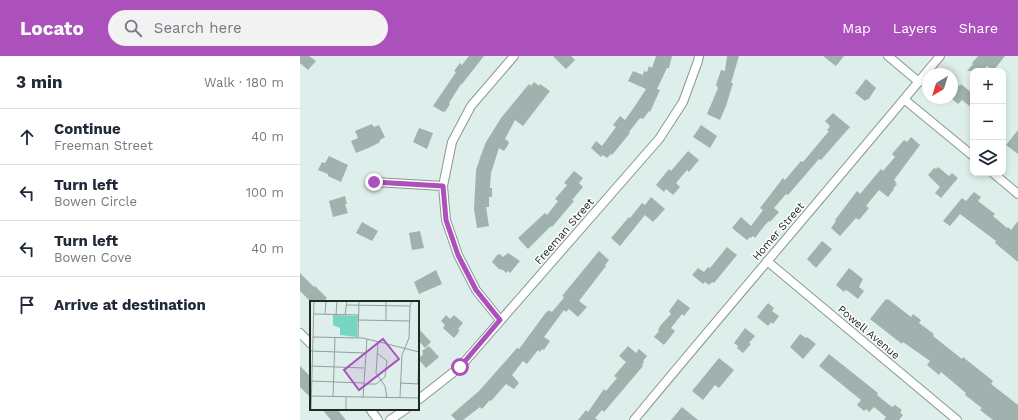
<!DOCTYPE html>
<html lang="en">
<head>
<meta charset="utf-8">
<style>
  body { margin:0; font-family:"Work Sans",sans-serif; background:#f2f2f3; color:#1f2937 }
  .controls { position:absolute; right:12px; top:12px; display:grid; overflow:hidden; border-radius:8px; box-shadow:0 2px 6px #0003 }
  .controls button { width:36px; height:36px; display:grid; place-items:center; padding:0; border:0; border-bottom:1px solid #e0e1e3; background:#fff; color:#1f2937; font:20px sans-serif }
  .compass { position:absolute; left:622px; top:12px; width:36px; height:36px; border-radius:50%; background:#fff; box-shadow:0 2px 6px #0003; rotate:218deg }
  .stop { position:absolute; width:12px; height:12px; margin:-9px; border:3px solid #ac50bb; border-radius:50%; background:#fff }
  .stop.end { background:#ac50bb; border-color:#fff; box-shadow:0 1px 4px #0008 }
  .list { margin:0; padding:0; list-style:none }
  h2 { display:flex; justify-content:space-between; align-items:center; height:52px; margin:0; padding:0 16px; font-size:17px }
  h2 small { font-size:13px; font-weight:400; color:#747a83 }
  .list li { display:grid; grid-template-columns:26px 1fr auto; gap:12px; align-items:center; box-sizing:border-box; height:56px; padding:0 16px; border-top:1px solid #e0e1e3 }
  .list b { display:block; font-size:15px; white-space:nowrap }
  .list p { margin:0; font-size:13px; white-space:nowrap; color:#747a83 }
  .list em { font-size:13px; font-style:normal; color:#747a83 }
  .icon { flex:none; width:22px; height:22px; fill:none; stroke:currentColor; stroke-width:2; stroke-linecap:round; stroke-linejoin:round }
  .map { position:relative; flex:none; width:718px; height:364px; overflow:hidden }
  header { display:flex; align-items:center; gap:24px; box-sizing:border-box; height:56px; padding:0 20px; background:#ac50bb; color:#fff }
  header strong { font-size:19px }
  nav { display:flex; gap:22px; margin-inline-start:auto; font-size:14px }
  .search { width:280px; height:36px; background:#f2f2f3; display:flex; align-items:center; gap:10px; box-sizing:border-box; padding:0 14px; border-radius:22px; color:#747a83; font-size:15px }
  main { display:flex }
  aside { flex:1; background:#fff }
  .map>svg:first-child { display:block }
</style>
</head>
<body>
<header>
<strong>Locato</strong>
<div class="search"><svg class="icon" aria-label="search" viewBox="0 0 24 24"><circle cx="10" cy="10" r="6"/><path d="M15 15l6 6"/></svg>Search here</div>
<nav><a>Map</a><a>Layers</a><a>Share</a></nav>
</header>
<main>
<aside>
<h2>3 min<small>Walk · 180 m</small></h2>
<ul class="list">
<li><svg class="icon" aria-label="ahead" viewBox="0 0 24 24"><path d="M12 20V5M6 11l6-6 6 6"/></svg><div><b>Continue</b><p>Freeman Street</p></div><em>40 m</em></li>
<li><svg class="icon" aria-label="left" viewBox="0 0 24 24"><path d="M17 20v-9H6M10 6l-5 5 5 5"/></svg><div><b>Turn left</b><p>Bowen Circle</p></div><em>100 m</em></li>
<li><svg class="icon" aria-label="left" viewBox="0 0 24 24"><path d="M17 20v-9H6M10 6l-5 5 5 5"/></svg><div><b>Turn left</b><p>Bowen Cove</p></div><em>40 m</em></li>
<li><svg class="icon" aria-label="arrive" viewBox="0 0 24 24"><path d="M6 21V4h12l-3 4 3 4H6"/></svg><div><b>Arrive at destination</b></div></li>
</ul>
</aside>
<div class="map">
<svg width="718" height="364" viewBox="0 0 718 364">
  <rect width="100%" height="100%" fill="#deefeb"/>
  <path fill="#a1b1ad" d="M 0,0 L 9,0 L 16,5 L 8,14 L 0,7 Z
    M 169,0 L 184,0 L 162,28 L 161,28 L 149,47 L 150,48 L 145,56 L 144,55 L 143,56 L 133,50 L 156,16 L 154,15 L 160,7 L 162,9 Z
    M 253,0 L 271,0 L 275,4 L 266,13 Z
    M 356,0 L 372,0 L 369,12 L 367,12 L 357,33 L 360,34 L 350,56 L 349,55 L 343,63 L 340,62 L 329,76 L 330,77 L 312,99 L 311,98 L 307,102 L 303,99 L 301,101 L 291,92 L 296,85 L 302,90 L 316,71 L 313,69 L 320,60 L 325,64 L 335,50 L 346,33 L 328,25 L 333,15 L 343,19 L 344,15 L 347,16 L 349,10 L 352,12 Z
    M 427,0 L 439,0 L 431,27 L 433,27 L 426,50 L 420,64 L 407,58 L 418,32 L 416,29 L 421,14 L 425,15 Z
    M 523,0 L 544,0 L 536,10 Z
    M 678,0 L 705,0 L 693,15 L 687,10 L 683,15 L 667,15 L 673,8 L 672,7 Z
    M 566,23 L 576,32 L 568,44 L 567,43 L 565,45 L 555,37 Z
    M 234,26 L 239,30 L 240,28 L 250,35 L 223,70 L 215,64 L 205,83 L 209,86 L 208,89 L 204,95 L 199,92 L 191,117 L 190,132 L 192,132 L 192,141 L 189,141 L 189,151 L 186,151 L 189,170 L 177,172 L 174,153 L 176,114 L 181,99 L 186,86 L 201,62 L 229,28 L 231,30 Z
    M 652,28 L 656,31 L 658,29 L 660,30 L 661,28 L 673,38 L 673,53 L 662,44 L 658,48 L 652,43 Z
    M 533,57 L 550,71 L 521,104 L 519,103 L 488,139 L 486,138 L 474,152 L 479,156 L 470,166 L 469,165 L 465,169 L 455,182 L 453,180 L 451,182 L 450,181 L 447,184 L 432,172 L 441,161 L 451,170 L 463,154 L 460,152 L 483,122 L 485,124 L 501,105 L 503,106 L 529,75 L 527,74 L 530,70 L 525,65 Z
    M 72,68 L 74,71 L 79,69 L 85,81 L 80,84 L 80,86 L 73,90 L 56,97 L 51,85 L 58,82 L 55,75 Z
    M 401,69 L 417,80 L 410,92 L 393,81 Z
    M 119,72 L 133,77 L 127,93 L 113,86 Z
    M 718,74 L 718,98 L 706,89 Z
    M 611,81 L 620,89 L 594,124 L 596,126 L 595,127 L 597,128 L 593,133 L 594,133 L 588,141 L 579,134 L 566,150 L 569,152 L 559,164 L 556,162 L 540,180 L 531,172 L 536,165 L 535,164 L 557,135 L 560,138 L 581,113 L 583,115 L 595,101 L 592,98 L 604,84 L 607,86 Z
    M 388,95 L 399,104 L 389,116 L 387,114 L 376,127 L 380,131 L 373,139 L 366,133 L 364,136 L 356,129 L 369,113 L 371,115 Z
    M 29,100 L 48,109 L 41,126 L 28,120 L 28,118 L 18,114 L 22,106 L 25,107 Z
    M 638,111 L 649,120 L 652,117 L 658,122 L 641,142 L 635,137 L 640,131 L 628,119 L 634,112 L 636,113 Z
    M 274,115 L 283,122 L 279,127 L 283,131 L 272,144 L 274,145 L 252,171 L 251,170 L 228,193 L 218,182 L 245,157 L 247,159 L 258,145 L 255,143 L 267,129 L 264,127 Z
    M 674,136 L 681,141 L 678,145 L 695,158 L 693,160 L 707,172 L 708,171 L 711,174 L 718,165 L 718,206 L 695,187 L 696,185 L 660,158 L 650,170 L 643,165 L 662,142 L 666,145 Z
    M 45,140 L 47,148 L 45,148 L 48,157 L 33,161 L 29,145 Z
    M 351,141 L 365,153 L 353,166 L 345,159 L 320,190 L 311,182 L 329,161 L 330,162 L 342,147 L 345,149 Z
    M 62,166 L 78,175 L 72,185 L 56,177 Z
    M 120,175 L 124,192 L 112,194 L 109,177 Z
    M 522,185 L 532,193 L 516,212 L 507,203 Z
    M 427,191 L 437,199 L 414,227 L 412,226 L 409,229 L 405,226 L 403,228 L 392,219 L 398,212 L 404,216 L 408,211 L 410,212 Z
    M 299,195 L 309,204 L 305,209 L 306,210 L 279,245 L 287,251 L 278,261 L 269,253 L 266,256 L 264,254 L 244,281 L 250,285 L 244,294 L 242,293 L 240,296 L 238,294 L 227,308 L 223,305 L 212,319 L 219,327 L 214,333 L 206,328 L 191,345 L 190,344 L 182,353 L 180,351 L 163,364 L 156,364 L 151,359 L 179,335 L 217,292 L 219,293 L 247,255 L 248,256 L 249,254 L 252,256 L 262,244 L 264,241 L 262,240 Z
    M 208,197 L 220,205 L 210,217 L 208,215 L 206,217 L 203,214 L 199,213 L 192,206 L 197,199 L 200,198 L 203,201 Z
    M 549,212 L 563,223 L 559,231 L 564,235 L 558,243 L 548,235 L 545,234 L 544,236 L 536,229 Z
    M 136,214 L 142,228 L 119,238 L 114,226 Z
    M 0,217 L 14,231 L 15,230 L 27,242 L 23,246 L 11,246 L 0,235 Z
    M 378,243 L 390,252 L 384,260 L 382,258 L 371,272 L 375,275 L 364,289 L 354,281 L 359,275 L 358,274 L 360,270 L 371,258 L 369,255 Z
    M 586,243 L 587,244 L 588,243 L 611,261 L 613,258 L 621,264 L 619,267 L 634,278 L 633,280 L 662,303 L 663,301 L 693,325 L 691,328 L 718,349 L 718,364 L 693,364 L 680,354 L 682,352 L 665,339 L 666,337 L 641,316 L 639,319 L 627,309 L 630,305 L 603,286 L 602,288 L 570,263 Z
    M 468,247 L 474,252 L 472,255 L 479,260 L 473,268 L 471,266 L 468,270 L 457,261 Z
    M 146,259 L 150,263 L 154,259 L 163,267 L 158,273 L 160,274 L 158,276 L 159,276 L 154,282 L 143,272 L 145,269 L 141,265 Z
    M 118,272 L 131,286 L 125,292 L 118,284 Z
    M 445,272 L 455,280 L 449,287 L 451,288 L 443,297 L 437,292 L 438,290 L 434,287 Z
    M 500,278 L 506,282 L 507,281 L 516,288 L 503,303 L 490,291 Z
    M 129,290 L 139,301 L 126,312 L 118,303 L 123,298 L 122,295 Z
    M 328,290 L 336,297 L 339,293 L 347,300 L 343,305 L 344,306 L 342,309 L 343,310 L 304,356 L 302,354 L 295,362 L 298,364 L 278,364 L 286,354 L 288,356 L 304,333 L 306,335 L 317,322 L 314,320 L 326,306 L 319,300 Z
    M 529,298 L 578,337 L 577,339 L 592,351 L 595,349 L 602,354 L 600,356 L 603,359 L 599,364 L 584,364 L 586,361 L 574,351 L 569,356 L 566,353 L 564,355 L 557,349 L 561,344 L 519,310 Z
    M 419,302 L 434,314 L 419,332 L 415,329 L 403,344 L 392,335 Z
    M 0,310 L 11,321 L 11,342 L 0,331 Z
    M 382,351 L 398,364 L 371,364 Z
    M 22,353 L 37,353 L 46,364 L 31,364 Z"/>
  <g fill="none" stroke-linecap="round" stroke-linejoin="round">
    <g stroke="#889894" stroke-width="10">
      <path id="minor" d="M 588,0 L 619,26
        M 605,44 L 673,100
        M 693,117 L 718,138
        M 75,126 L 143,130
        M 467,205 L 657,364
        M 200,264 L 176,234 L 158,199 L 146,164 L 143,130 L 152,86 L 171,50 L 214,0
        M 0,277 L 11,288
        M 118,344 L 160,311 L 359,83 L 383,46 L 398,5 L 399,0
        M 70,353 L 78,364
        M 90,364 L 106,353
        M 334,364 C 435,242 539,122 640,0"/>
    </g>
    <use href="#minor" stroke="#fff" stroke-width="8"/>
  </g>
  <g fill="none" stroke-linecap="round" stroke-linejoin="round">
    <path stroke="#ac50bb" stroke-width="5" d="M 74,126 L 143,130 L 146,164 L 158,199 L 176,234 L 200,264 L 160,311"/>
  </g>
  <g text-anchor="middle" stroke-width="3" stroke-linejoin="round" paint-order="stroke">
    <g font-size="11" fill="#212725" stroke="#fff">
      <text transform="translate(264 175) rotate(-49)" y="4">Freeman Street</text>
      <text transform="translate(478 175) rotate(-49)" y="4">Homer Street</text>
      <text transform="translate(569 276) rotate(40)" y="4">Powell Avenue</text>
    </g>
  </g>
  <g transform="translate(10 245)">
    <rect width="109" height="109" fill="#deefeb"/>
    <path d="M 23,14 L 48,15 L 47,36 L 30,34 L 30,27 L 23,24 Z" fill="#77d6c2"/>
    <path fill="none" stroke="#929f9c" stroke-width="1" d="M 36,4 L 100,5M 4,13 L 49,14M 15,13 L 16,0M 26,14 L 27,0M 35,14 L 37,0M 49,19 L 99,20M 76,20 L 76,0M 3,36 L 53,37 L 109,51M 48,37 L 49,0M 68,42 L 66,72 L 75,85 L 77,97M 0,50 L 55,52M 0,65 L 54,67M 0,80 L 54,82M 90,82 L 109,83M 54,83 L 66,83 L 75,76 L 77,60 L 67,52M 108,83 L 109,54M 0,95 L 109,97M 23,96 L 25,36M 90,96 L 92,54 L 99,37 L 100,5 L 102,0M 53,97 L 57,38M 1,109 L 4,0M 36,109 L 36,96"/>
    <path fill="#ac50bb" fill-opacity="0.15" stroke="#ac50bb" stroke-width="2" d="M 73,38 L 89,58 L 49,89 L 34,69 Z"/>
    <rect width="109" height="109" fill="none" stroke="#212725" stroke-width="2"/>
  </g>
</svg>
<div class="controls">
<button>+</button>
<button>−</button>
<button><svg class="icon" aria-label="layers" viewBox="0 0 24 24"><path d="M12 4l9 5-9 5-9-5zM3 14l9 5 9-5"/></svg></button>
</div>
<svg class="compass" viewBox="-18 -18 36 36"><path d="M0-13l5 13h-10z" fill="#e53935"/><path d="M0 13l5-13h-10z" fill="#747a83"/></svg>
<div class="stop" style="left:160px;top:311px"></div>
<div class="stop end" style="left:74px;top:126px"></div>
</div>
</main>
</body>
</html>
